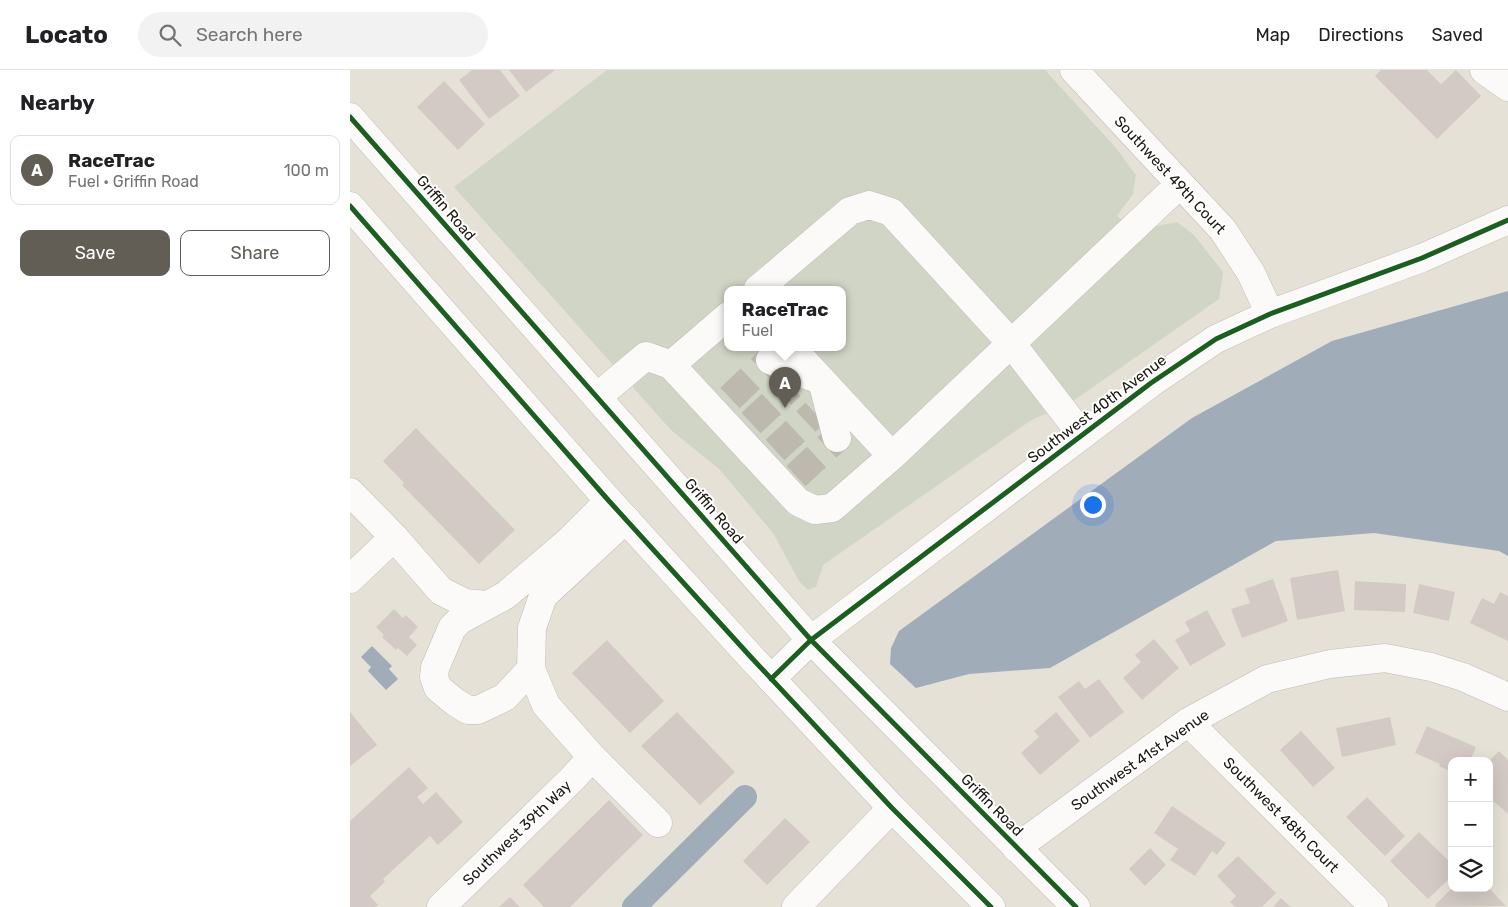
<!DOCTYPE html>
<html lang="en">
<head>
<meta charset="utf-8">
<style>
  body { margin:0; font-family:Rubik,sans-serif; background:#f2f2f2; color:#202124 }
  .controls { position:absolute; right:15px; bottom:15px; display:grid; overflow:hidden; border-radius:10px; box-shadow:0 5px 20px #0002 }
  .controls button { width:45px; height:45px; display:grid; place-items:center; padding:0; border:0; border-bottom:1px solid #e0e0e0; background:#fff; color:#202124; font:25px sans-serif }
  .you { position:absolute; left:742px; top:434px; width:18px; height:18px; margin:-12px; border:4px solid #fff; border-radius:50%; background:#1a73e8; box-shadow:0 0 0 8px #1a73e833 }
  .badge { display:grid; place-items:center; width:32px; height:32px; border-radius:50%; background:#625e56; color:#fff; font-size:16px; font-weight:700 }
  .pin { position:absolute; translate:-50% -41px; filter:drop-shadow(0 1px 2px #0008) }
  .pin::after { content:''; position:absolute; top:26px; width:18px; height:15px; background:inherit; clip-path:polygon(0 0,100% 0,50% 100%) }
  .popup { position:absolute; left:374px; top:216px; width:122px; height:65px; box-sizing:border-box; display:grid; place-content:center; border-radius:10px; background:#fff; filter:drop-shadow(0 1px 4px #0005); font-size:16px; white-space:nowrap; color:#757577 }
  .popup b { font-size:19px; color:#202124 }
  .popup::after { content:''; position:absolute; left:50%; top:100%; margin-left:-10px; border:10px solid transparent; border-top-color:#fff }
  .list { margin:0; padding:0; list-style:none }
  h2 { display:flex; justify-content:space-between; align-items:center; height:65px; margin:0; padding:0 20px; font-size:21px }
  h2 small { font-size:16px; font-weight:400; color:#757577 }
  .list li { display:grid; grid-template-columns:32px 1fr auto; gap:15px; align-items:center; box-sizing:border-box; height:70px; margin:0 10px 10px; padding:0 10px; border:1px solid #e0e0e0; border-radius:10px }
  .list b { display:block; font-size:19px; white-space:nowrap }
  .list p { margin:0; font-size:16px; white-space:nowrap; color:#757577 }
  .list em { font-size:16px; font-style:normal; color:#757577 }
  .actions { display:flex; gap:10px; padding:15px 20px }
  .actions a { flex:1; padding:11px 0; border:1px solid #625e56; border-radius:10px; text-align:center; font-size:18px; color:#625e56 }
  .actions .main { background:#625e56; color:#fff }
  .icon { flex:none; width:28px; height:28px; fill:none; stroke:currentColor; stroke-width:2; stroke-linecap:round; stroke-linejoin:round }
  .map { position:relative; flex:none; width:1158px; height:837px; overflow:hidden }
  header { display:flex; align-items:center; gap:30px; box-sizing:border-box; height:70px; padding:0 25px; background:#fff; border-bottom:1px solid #e0e0e0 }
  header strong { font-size:24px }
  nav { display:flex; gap:28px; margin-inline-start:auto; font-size:18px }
  .search { width:350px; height:45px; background:#f2f2f2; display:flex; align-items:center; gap:12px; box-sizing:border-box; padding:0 18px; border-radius:28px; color:#757577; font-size:19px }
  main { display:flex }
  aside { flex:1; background:#fff }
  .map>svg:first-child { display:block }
</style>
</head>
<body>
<header>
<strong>Locato</strong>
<div class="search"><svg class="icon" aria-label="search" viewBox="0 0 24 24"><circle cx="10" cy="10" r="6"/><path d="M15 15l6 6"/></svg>Search here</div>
<nav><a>Map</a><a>Directions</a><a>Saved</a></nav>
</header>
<main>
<aside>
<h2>Nearby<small></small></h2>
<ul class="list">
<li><span class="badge">A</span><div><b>RaceTrac</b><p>Fuel · Griffin Road</p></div><em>100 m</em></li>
</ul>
<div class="actions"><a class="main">Save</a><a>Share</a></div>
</aside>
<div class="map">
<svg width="1158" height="837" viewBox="0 0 1158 837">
  <rect width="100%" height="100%" fill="#e6e1d7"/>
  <path fill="#d1d5c6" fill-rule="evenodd" d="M 257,0 L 695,0 L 766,78 L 786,105 L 783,124 L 767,146 L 793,166 L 802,157 L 827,152 L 844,165 L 873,202 L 869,229 L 726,329 L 680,351 L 473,495 L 466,517 L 458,520 L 449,511 L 423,463 L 370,400 L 321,360 L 104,117 ZM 378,219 L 492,219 L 492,277 L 378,277 Z"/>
  <path fill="#a1acb9" d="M 1158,221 L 1158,486 L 1149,481 L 1024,463 L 926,471 L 700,598 L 619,604 L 566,618 L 540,594 L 541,578 L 549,561 L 842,348 L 982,271 Z
    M 22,576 L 42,596 L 39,599 L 48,609 L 36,620 L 18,601 L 21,597 L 11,587 Z"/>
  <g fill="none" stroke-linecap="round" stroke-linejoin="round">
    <path stroke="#a1acb9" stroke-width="24" d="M 284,837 L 395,727"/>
  </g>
  <path fill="#d3cac5" d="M 122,0 L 150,0 L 170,26 L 139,49 L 109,10 Z
    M 159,0 L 205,0 L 176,22 Z
    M 1031,0 L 1077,0 L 1091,14 L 1106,0 L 1131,26 L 1087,69 L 1025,6 Z
    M 94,11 L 135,54 L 108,80 L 67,37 Z
    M 66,358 L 165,460 L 129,494 L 52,415 L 54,413 L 33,391 Z
    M 988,500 L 995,541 L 947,550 L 940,508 Z
    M 923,509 L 938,551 L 892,568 L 881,539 L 900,533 L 895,519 Z
    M 1005,511 L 1056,514 L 1055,542 L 1004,540 Z
    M 1069,514 L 1105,522 L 1099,551 L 1063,543 Z
    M 1150,522 L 1158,526 L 1158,571 L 1120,553 L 1132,528 L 1144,534 Z
    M 44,539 L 53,548 L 56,545 L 68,557 L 59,567 L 67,575 L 57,586 L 48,578 L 46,580 L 32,567 L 34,565 L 26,557 Z
    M 857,540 L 876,575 L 840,596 L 825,570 L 840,561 L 835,552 Z
    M 804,569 L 829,598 L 792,630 L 773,608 L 791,592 L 785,585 Z
    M 257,570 L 314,631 L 280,663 L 222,603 Z
    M 749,609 L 774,642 L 740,668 L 708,627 L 729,611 L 735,619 Z
    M 0,642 L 27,675 L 0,696 Z
    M 327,642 L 385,702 L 350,735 L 291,676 Z
    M 706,642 L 730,671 L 690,705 L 671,683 L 689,667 L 684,661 Z
    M 1040,647 L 1046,675 L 992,687 L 986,658 Z
    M 1077,656 L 1126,677 L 1120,691 L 1102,691 L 1102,702 L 1089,696 L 1090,694 L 1065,683 Z
    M 951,661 L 985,698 L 963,717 L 930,680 Z
    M 1149,681 L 1158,690 L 1158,744 L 1139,727 L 1139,721 L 1143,717 L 1139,713 L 1139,691 Z
    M 59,697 L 78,718 L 67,727 L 73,734 L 86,722 L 113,752 L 88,775 L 80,766 L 33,809 L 35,812 L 20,826 L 28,835 L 25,837 L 0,837 L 0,751 Z
    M 1017,727 L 1055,766 L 1035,786 L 996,747 Z
    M 259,730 L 293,765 L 220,837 L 194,837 L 173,815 Z
    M 822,736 L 876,773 L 867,785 L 862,781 L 845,806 L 820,790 L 828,779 L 804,763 Z
    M 435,748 L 460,772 L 417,815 L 393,791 Z
    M 1069,762 L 1102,794 L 1102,806 L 1078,829 L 1040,791 Z
    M 800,778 L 816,795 L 795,816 L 779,799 Z
    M 888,786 L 926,823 L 912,837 L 885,837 L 880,832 L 886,826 L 867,806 Z
    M 1102,818 L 1139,818 L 1156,836 L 1087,837 L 1085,835 Z
    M 160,827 L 170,837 L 149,837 Z
    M 931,828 L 941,837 L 923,837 Z"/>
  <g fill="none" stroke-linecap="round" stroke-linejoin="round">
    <path stroke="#bdb9af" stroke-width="28" stroke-dasharray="28 14" stroke-linecap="butt" d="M 380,328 L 420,290
      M 401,353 L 441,316
      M 425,380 L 465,343
      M 446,406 L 487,368"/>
    <g stroke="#c0bcb5" stroke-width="29">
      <path id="minor" d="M 724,0 L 873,160 L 901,203 L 920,244
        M 1134,0 L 1158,17
        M 408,219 L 500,141 L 519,135 L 541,142 L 661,273 L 732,365
        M 378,246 L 321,295 L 448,432 L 465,440 L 482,438 L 542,386 L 830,114
        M 441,277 L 542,386
        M 420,290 L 472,311 L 487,368
        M 247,327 L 296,286 L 321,295
        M 0,422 L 44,467 L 91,521 L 115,533 L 137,535
        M 259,431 L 220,470 L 156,525 L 110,550 L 102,558 L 85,598 L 84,607 L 88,618 L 105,632 L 118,640 L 128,640 L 155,627 L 181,599 L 182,558 L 193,526 L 276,449
        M 0,509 L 44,467
        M 181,599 L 196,635 L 242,687 L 308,753
        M 421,609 L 461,570 L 801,313 L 866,269 L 920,244 L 1072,188 L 1158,150
        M 838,652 L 1024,837
        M 666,778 L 838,652 L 917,609 L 980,594 L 1035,588 L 1081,597 L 1113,607 L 1158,627
        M 91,837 L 223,708 L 242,687
        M 446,837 L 542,738"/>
    </g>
    <g stroke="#c0bcb5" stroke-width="29">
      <path id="major" d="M 0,47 L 461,570 L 726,837
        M 0,136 L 259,431 L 399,585 L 542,738 L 641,837"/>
    </g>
    <use href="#minor" stroke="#fbfaf9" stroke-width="28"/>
    <use href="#major" stroke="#fbfaf9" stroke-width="28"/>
    <g stroke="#fff" stroke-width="8">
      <path id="cycleway" d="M 0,47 L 461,570 L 726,837
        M 0,136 L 259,431 L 399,585 L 542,738 L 641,837
        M 421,609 L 461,570 L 801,313 L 866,269 L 920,244 L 1072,188 L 1158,150"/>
    </g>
    <use href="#cycleway" stroke="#1b5e20" stroke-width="5"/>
  </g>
  <g text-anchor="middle" stroke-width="4" stroke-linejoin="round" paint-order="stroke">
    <g font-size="15" fill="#1b1811" stroke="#fff">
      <text transform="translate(820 105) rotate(47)" y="5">Southwest 49th Court</text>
      <text transform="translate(96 138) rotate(49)" y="5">Griffin Road</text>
      <text transform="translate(747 339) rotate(-37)" y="5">Southwest 40th Avenue</text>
      <text transform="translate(364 441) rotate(49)" y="5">Griffin Road</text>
      <text transform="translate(790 690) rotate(-35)" y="5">Southwest 41st Avenue</text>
      <text transform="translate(642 735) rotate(45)" y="5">Griffin Road</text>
      <text transform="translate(931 745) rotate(45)" y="5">Southwest 48th Court</text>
      <text transform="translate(167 763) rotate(-44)" y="5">Southwest 39th Way</text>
    </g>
  </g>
</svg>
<div class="controls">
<button>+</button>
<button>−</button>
<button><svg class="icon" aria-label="layers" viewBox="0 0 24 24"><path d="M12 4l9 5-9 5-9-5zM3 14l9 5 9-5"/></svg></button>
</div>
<div class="you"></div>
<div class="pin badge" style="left:435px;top:338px">A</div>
<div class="popup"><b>RaceTrac</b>Fuel</div>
</div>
</main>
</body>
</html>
